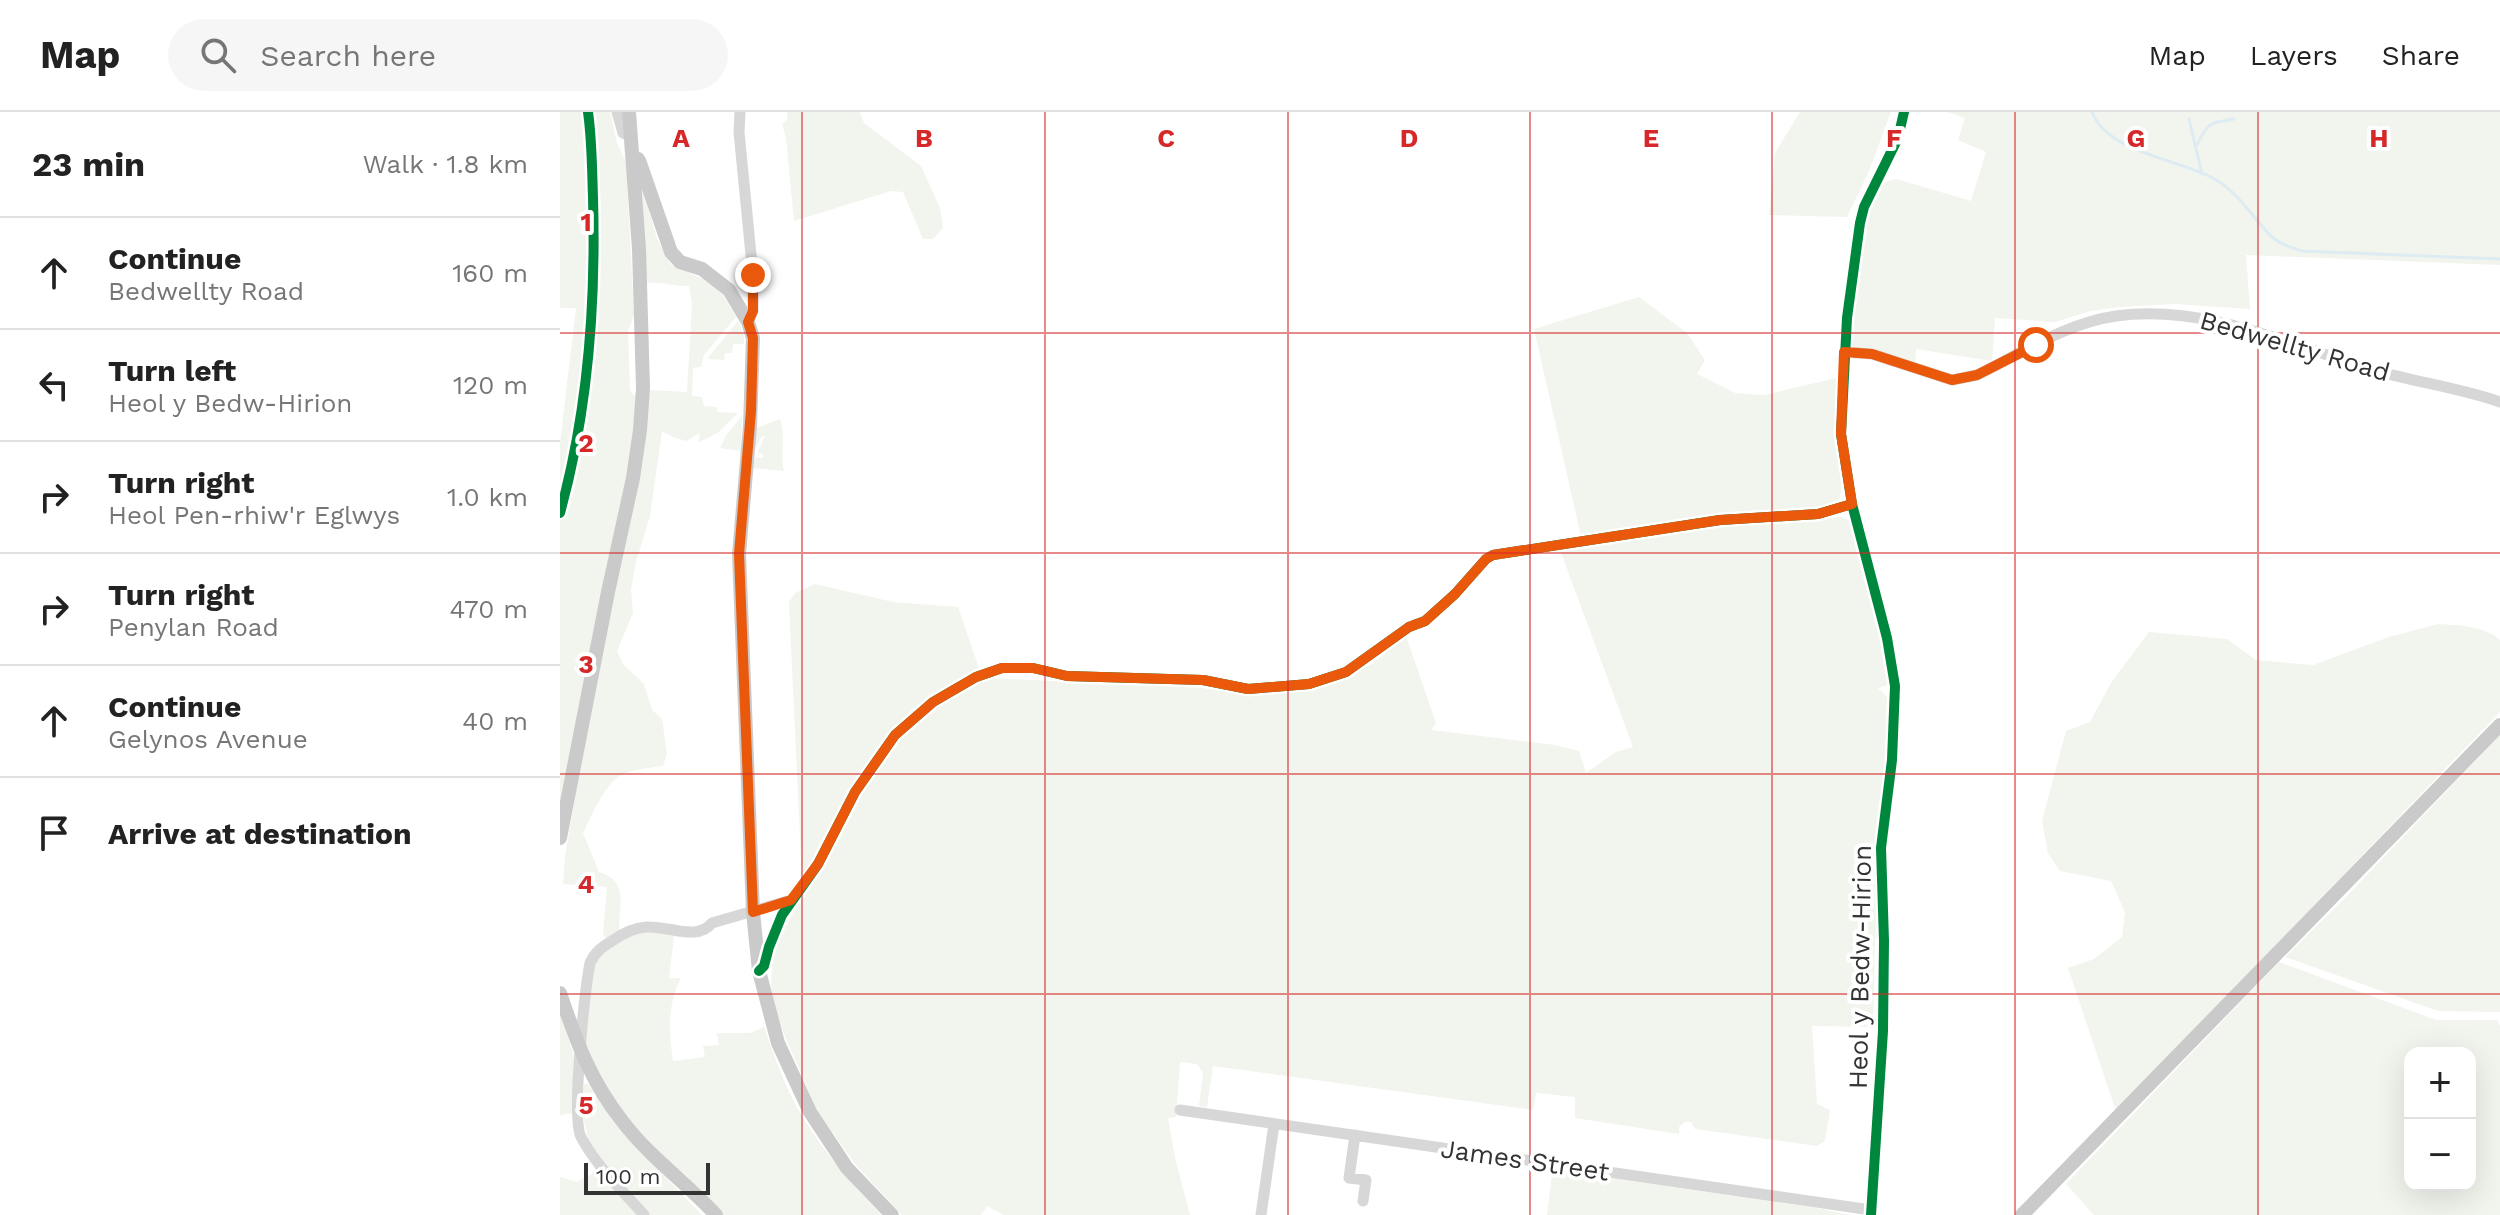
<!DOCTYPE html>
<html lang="en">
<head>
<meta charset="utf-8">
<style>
  body { margin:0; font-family:"Work Sans",sans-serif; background:#f6f6f6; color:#222 }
  .controls { position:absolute; right:24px; bottom:24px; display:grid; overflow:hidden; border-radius:16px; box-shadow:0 8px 32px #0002 }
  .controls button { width:72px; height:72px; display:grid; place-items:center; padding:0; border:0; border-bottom:2px solid #e0e0e0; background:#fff; color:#222; font:40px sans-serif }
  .scale { position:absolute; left:24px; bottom:20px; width:126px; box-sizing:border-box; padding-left:8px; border:4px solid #333; border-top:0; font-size:22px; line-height:28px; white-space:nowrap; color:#333; -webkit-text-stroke:6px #fff; paint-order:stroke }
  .stop { position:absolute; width:24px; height:24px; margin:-18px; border:6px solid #ea580c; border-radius:50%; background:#fff }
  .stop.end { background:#ea580c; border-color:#fff; box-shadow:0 2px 8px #0008 }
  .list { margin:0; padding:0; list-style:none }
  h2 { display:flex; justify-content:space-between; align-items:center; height:104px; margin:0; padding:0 32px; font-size:34px }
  h2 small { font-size:26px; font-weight:400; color:#767676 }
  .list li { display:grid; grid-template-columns:52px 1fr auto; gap:24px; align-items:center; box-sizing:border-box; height:112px; padding:0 32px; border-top:2px solid #e0e0e0 }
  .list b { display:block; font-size:30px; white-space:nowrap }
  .list p { margin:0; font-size:26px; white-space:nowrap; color:#767676 }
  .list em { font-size:26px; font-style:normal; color:#767676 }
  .icon { flex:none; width:44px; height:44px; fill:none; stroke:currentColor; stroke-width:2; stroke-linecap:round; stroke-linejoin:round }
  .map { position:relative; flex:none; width:1940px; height:1103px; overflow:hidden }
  header { display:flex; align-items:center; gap:48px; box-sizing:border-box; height:112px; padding:0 40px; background:#fff; border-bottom:2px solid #e0e0e0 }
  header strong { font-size:38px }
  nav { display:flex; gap:44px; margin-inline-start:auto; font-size:28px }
  .search { width:560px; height:72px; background:#f6f6f6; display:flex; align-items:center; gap:20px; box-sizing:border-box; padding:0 28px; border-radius:44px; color:#767676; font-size:30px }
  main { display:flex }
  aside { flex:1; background:#fff }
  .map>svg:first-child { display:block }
</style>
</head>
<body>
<header>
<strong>Map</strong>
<div class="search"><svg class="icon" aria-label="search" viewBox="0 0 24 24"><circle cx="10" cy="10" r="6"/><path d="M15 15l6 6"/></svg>Search here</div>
<nav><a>Map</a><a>Layers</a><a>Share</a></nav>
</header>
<main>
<aside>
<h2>23 min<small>Walk · 1.8 km</small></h2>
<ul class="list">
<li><svg class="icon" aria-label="ahead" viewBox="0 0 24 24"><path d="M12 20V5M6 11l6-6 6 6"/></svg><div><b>Continue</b><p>Bedwellty Road</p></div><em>160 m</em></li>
<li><svg class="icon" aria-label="left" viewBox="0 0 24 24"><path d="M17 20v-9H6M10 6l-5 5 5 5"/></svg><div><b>Turn left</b><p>Heol y Bedw-Hirion</p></div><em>120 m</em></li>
<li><svg class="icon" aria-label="right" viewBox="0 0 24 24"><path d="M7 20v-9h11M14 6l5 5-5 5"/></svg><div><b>Turn right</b><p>Heol Pen-rhiw'r Eglwys</p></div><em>1.0 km</em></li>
<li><svg class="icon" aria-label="right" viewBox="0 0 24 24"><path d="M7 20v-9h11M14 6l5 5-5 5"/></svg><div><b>Turn right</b><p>Penylan Road</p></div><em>470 m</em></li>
<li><svg class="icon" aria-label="ahead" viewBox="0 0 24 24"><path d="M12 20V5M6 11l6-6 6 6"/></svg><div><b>Continue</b><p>Gelynos Avenue</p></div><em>40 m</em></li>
<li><svg class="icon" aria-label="arrive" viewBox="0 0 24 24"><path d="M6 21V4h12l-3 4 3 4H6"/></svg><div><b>Arrive at destination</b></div></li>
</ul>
</aside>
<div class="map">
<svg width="1940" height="1103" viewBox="0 0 1940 1103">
  <rect width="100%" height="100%" fill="#fff"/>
  <path fill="#f1f5ed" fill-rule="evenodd" d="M 0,0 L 50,0 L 57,31 L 66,50 L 74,203 L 68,219 L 70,278 L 77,287 L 75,328 L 0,699 L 0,331 L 16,196 L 0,196 Z
    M 227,0 L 300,0 L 304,11 L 361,54 L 380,96 L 383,116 L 373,127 L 363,127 L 343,80 L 331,79 L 234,109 L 226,26 L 222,12 L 227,8 Z
    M 1240,0 L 1331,0 L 1309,59 L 1287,105 L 1209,103 L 1215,41 Z
    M 1387,0 L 1940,0 L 1940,153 L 1686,143 L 1690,197 L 1615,192 L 1559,195 L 1530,199 L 1495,210 L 1435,206 L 1432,249 L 1356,237 L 1355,252 L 1297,237 L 1290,233 C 1290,191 1298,104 1322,71 L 1336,67 L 1411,89 L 1426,40 L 1398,28 L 1405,6 Z
    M 79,62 L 97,127 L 111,153 L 150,170 L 163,183 L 176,205 L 144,243 L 141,255 L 133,256 L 132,284 L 142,285 L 144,294 L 157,295 L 157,300 L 178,301 L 159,320 L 138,331 L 140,321 L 126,329 L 113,325 L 102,319 L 90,404 L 76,450 L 71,478 L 73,501 L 57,539 L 63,552 L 84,572 L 92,598 L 102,607 L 107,642 L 103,654 C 89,656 70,657 58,665 C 42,677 32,704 23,721 L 39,760 C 69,769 59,792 59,819 L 47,828 L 43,822 L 47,775 L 3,772 L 5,744 L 46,509 L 78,374 L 90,278 L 127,280 L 132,192 L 129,174 C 113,175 101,169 86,171 Z
    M 1079,185 L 1127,221 L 1145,248 L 1137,262 L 1175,281 L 1204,283 L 1276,266 C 1275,290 1274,313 1276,337 C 1278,355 1284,370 1279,388 L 1259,398 L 1158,403 L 1021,424 L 974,217 Z
    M 178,209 L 184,223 L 184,232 L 173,232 L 172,241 L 165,241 L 164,248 L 147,247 Z
    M 182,304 L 181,339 L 160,336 L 167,322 Z
    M 220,307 C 226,324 220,341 224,359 L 193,356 L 195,345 L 203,346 L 203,342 L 195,340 L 198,340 L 205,324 L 202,324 L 195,337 L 196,316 Z
    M 1281,405 L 1289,408 C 1307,460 1325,517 1328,573 L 1318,576 L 1327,585 L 1326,638 L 1314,742 L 1318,826 L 1315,827 L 1313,915 L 1252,914 L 1257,992 L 1270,998 L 1265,1029 L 1257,1034 L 1135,1017 L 1131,1010 L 1125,1010 L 1119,1015 L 1119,1022 L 1015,1006 L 1015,985 L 976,981 L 973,998 L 653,954 L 647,995 L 639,994 L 643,961 L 637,952 L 620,950 L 616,1005 L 608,1006 L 615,1046 L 630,1103 L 444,1103 L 427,1094 L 421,1103 L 342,1103 L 295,1052 L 257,999 L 216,903 L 211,875 L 213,841 L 229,808 L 286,701 L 337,626 L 377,594 L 428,566 L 642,576 L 695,584 L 743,579 L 778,569 L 812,552 L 846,524 L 876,611 L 871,618 L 995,633 L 1019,639 L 1026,661 L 1056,640 L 1073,635 L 1000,438 L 1160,412 Z
    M 255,472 L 333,490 L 398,495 L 420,559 L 355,598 L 296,670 L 242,768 L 229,490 L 235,481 Z
    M 1878,512 C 1897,513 1925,514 1940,528 L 1940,600 L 1556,999 L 1508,856 L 1534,847 L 1562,825 L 1565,800 L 1551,769 L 1500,759 L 1488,741 L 1482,709 L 1506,619 L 1530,610 L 1551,571 L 1589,520 L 1667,527 L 1696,548 L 1753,553 L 1829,525 Z
    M 1940,623 L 1940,900 L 1878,899 L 1725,845 L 1784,787 Z
    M 90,818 L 108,820 L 114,824 L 109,866 L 121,866 C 107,892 109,921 113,949 L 145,945 L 143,934 L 159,933 L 157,921 L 190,921 L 204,915 C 213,940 222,966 234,990 C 256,1031 289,1069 321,1103 L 162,1103 L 68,1007 L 50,983 L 25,931 L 31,857 L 41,839 L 72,821 Z
    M 1719,850 L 1876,908 L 1937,908 L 1940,914 L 1940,1103 L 1534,1103 L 1506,1072 ZM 1850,941 L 1910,941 L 1910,1073 L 1850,1073 Z
    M 0,901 L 14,944 L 13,1001 L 0,1003 Z
    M 24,972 L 31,972 L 64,1022 L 142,1103 L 0,1103 L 0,1065 L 17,1070 L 36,1060 L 22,1000 Z
    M 995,1058 L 1257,1096 L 1289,1103 L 987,1103 L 992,1062 Z"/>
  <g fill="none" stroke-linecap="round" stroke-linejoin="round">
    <path stroke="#ddebf3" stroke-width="3" d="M 1532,0 C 1548,41 1618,47 1653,66 C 1678,80 1691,103 1709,122 C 1718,132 1730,135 1742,139 L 1940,147
      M 1629,7 L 1642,62
      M 1636,35 C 1647,11 1649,11 1674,7"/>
    <path stroke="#d7d7d7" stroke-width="11" d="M 57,0 L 63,21 L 71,24
      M 180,0 L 179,20 L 193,163 L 193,199 L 188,210
      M 1284,240 L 1312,242 L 1392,268 L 1417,263 C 1462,241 1506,211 1556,204 C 1644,192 1728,232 1810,257 C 1853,270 1898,275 1940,290
      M 199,859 L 204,854 L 209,835 L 222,803 L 258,752 L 295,680 L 335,623 L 373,590 L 416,565 L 442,556 L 473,556 L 507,564 L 643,568 L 688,577 L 749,572 L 786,560 L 849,515 L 865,509 L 895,482 L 926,447 L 933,443 L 1160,408 L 1258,402 L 1292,392
      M 620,998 L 1311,1098
      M 795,1023 L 789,1066 L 806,1068 L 803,1089
      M 84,1103 C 62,1078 37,1055 21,1025 C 11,1006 25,877 30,851 C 35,840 42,835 52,829 C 63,821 73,816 86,815 C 108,813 137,830 152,811 L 231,788
      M 701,1103 L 714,1012
      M 1311,1103 L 1323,919 L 1324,829 L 1321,736 L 1332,648 L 1335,574 L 1327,526 L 1292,392 L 1281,322 L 1287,206 L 1300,111 L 1304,95 L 1338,26 L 1344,0"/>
    <path stroke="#cacaca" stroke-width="14" d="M 73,47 L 78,47 L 80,51 L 111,140 L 120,150 L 142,157 L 169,178 L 188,210 L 193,226 L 190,314 L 179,442 L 193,800 L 199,859 L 218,931 L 250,1000 L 287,1056 L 332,1103
      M 0,726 L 48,480 L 73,366 L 80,318 L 83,276 L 79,137 L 69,0
      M 0,881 C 16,929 31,970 63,1010 C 89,1044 126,1071 156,1103
      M 1462,1103 L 1940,613"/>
    <g stroke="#fff" stroke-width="15">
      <path id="cycleway" d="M 0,401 C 28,300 36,191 33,86 C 32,57 32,28 28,0
        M 199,859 L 204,854 L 209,835 L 222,803 L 258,752 L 295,680 L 335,623 L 373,590 L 416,565 L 442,556 L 473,556 L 507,564 L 643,568 L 688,577 L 749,572 L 786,560 L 849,515 L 865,509 L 895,482 L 926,447 L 933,443 L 1160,408 L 1258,402 L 1292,392
        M 1311,1103 L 1323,919 L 1324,829 L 1321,736 L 1332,648 L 1335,574 L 1327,526 L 1292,392 L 1281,322 L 1287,206 L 1300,111 L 1304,95 L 1338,26 L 1344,0"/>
    </g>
    <use href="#cycleway" stroke="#00873e" stroke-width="10"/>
  </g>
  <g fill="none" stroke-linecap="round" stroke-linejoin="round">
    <path stroke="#ea580c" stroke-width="10" d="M 193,163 L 193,199 L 188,210 L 193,226 L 191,299 L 179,442 L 193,800 L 231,788 L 258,752 L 295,680 L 335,623 L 373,590 L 416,565 L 442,556 L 473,556 L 507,564 L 643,568 L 688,577 L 749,572 L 786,560 L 849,515 L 865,509 L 895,482 L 926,447 L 933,443 L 1160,408 L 1258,402 L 1292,392 L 1281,322 L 1284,240 L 1312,242 L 1392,268 L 1417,263 L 1476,233"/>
  </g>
  <path fill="none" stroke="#d62828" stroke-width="2" stroke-opacity="0.55" d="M 242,0 L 242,1103M 485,0 L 485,1103M 728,0 L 728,1103M 970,0 L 970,1103M 1212,0 L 1212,1103M 1455,0 L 1455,1103M 1698,0 L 1698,1103M 0,221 L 1940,221M 0,441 L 1940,441M 0,662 L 1940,662M 0,882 L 1940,882"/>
  <g text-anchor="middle" stroke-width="8" stroke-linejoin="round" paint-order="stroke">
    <g font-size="26" fill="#333" stroke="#fff">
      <text transform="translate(1735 234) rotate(16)" y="9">Bedwellty Road</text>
      <text transform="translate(1300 855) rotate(-89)" y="9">Heol y Bedw-Hirion</text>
      <text transform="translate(965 1048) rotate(8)" y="9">James Street</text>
    </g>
  </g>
  <g font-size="26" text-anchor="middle" font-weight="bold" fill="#d62828" stroke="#fff" stroke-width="8" stroke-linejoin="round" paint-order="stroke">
    <text x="121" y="35">A</text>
    <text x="364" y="35">B</text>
    <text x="606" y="35">C</text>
    <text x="849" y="35">D</text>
    <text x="1091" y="35">E</text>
    <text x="1334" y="35">F</text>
    <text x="1576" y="35">G</text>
    <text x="1819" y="35">H</text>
    <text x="26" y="119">1</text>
    <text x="26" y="340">2</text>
    <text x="26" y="561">3</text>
    <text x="26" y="781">4</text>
    <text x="26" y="1002">5</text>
  </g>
</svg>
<div class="controls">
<button>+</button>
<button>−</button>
</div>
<div class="scale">100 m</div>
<div class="stop" style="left:1476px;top:233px"></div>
<div class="stop end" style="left:193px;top:163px"></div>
</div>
</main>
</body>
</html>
